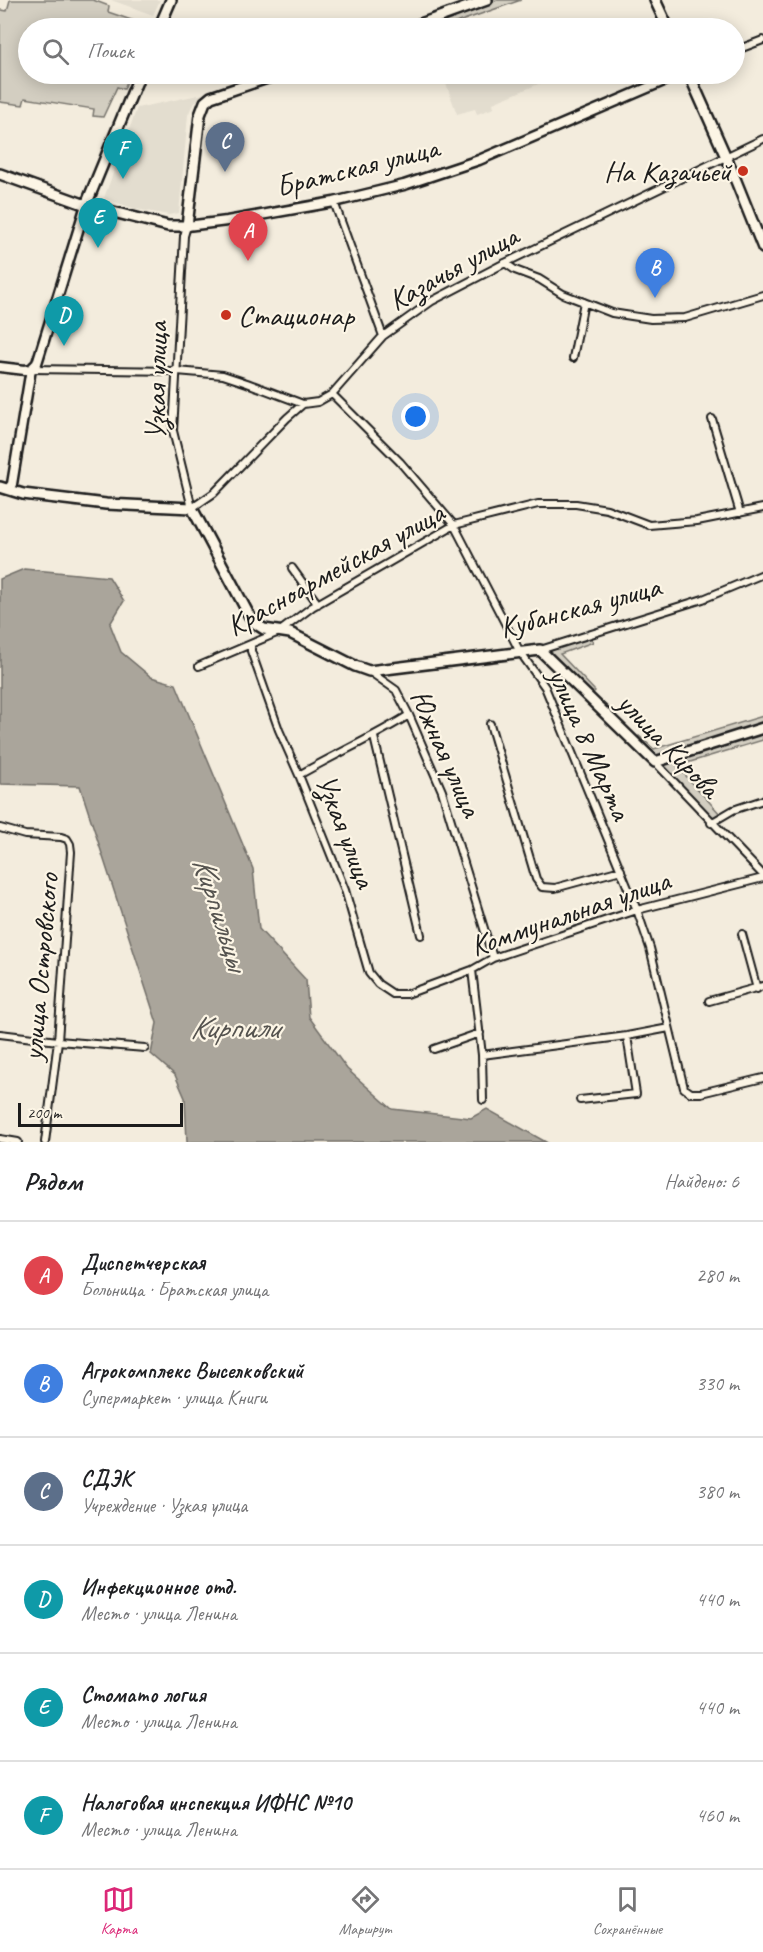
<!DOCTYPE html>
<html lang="ru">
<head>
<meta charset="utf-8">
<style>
  body { margin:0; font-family:Caveat,sans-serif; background:#f6f6f6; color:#202124 }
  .scale { position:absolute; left:18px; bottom:15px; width:165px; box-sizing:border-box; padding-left:6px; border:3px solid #1c1c1c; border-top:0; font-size:16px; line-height:21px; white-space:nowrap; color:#1c1c1c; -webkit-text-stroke:4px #fcf5e5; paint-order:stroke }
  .you { position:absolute; left:416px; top:417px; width:21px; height:21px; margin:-15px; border:4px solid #fff; border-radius:50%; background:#1a73e8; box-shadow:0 0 0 9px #1a73e833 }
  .badge { display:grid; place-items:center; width:39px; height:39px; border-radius:50%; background:#db2777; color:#fff; font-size:20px; font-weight:700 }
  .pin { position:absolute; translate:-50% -50px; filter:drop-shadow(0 2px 3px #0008) }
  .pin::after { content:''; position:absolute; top:32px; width:21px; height:18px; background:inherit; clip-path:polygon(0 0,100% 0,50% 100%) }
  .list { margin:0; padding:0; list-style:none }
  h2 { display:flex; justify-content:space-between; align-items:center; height:78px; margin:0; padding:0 24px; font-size:26px }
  h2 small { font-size:20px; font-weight:400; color:#757577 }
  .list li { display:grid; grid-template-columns:39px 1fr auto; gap:18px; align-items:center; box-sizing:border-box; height:108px; padding:0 24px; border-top:2px solid #e0e0e0 }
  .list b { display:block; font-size:22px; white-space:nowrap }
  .list p { margin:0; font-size:20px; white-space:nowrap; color:#757577 }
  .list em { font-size:20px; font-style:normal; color:#757577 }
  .icon { flex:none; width:33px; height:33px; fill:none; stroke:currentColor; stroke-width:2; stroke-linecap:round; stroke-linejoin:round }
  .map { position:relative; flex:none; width:763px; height:1142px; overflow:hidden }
  .search { position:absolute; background:#fff; box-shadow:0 3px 15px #0003; left:18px; right:18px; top:18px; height:66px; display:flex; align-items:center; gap:15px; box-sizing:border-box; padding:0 21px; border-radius:33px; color:#757577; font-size:22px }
  .sheet { height:726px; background:#fff }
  nav { display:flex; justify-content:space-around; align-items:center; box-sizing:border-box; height:84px; border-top:2px solid #e0e0e0; background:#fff; font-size:16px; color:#757577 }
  nav a { display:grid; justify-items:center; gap:3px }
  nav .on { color:#db2777 }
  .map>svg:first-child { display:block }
</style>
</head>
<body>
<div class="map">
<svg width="763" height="1142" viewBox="0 0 763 1142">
  <rect width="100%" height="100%" fill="#f3ecdd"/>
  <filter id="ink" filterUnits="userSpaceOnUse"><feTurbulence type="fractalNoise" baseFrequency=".0167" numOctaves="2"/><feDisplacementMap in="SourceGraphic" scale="12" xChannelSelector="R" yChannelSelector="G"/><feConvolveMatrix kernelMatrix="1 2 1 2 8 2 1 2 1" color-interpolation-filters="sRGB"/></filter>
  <g filter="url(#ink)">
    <path fill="#e3ddcf" d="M 111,0 L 160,0 L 153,15 Z
      M 456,74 L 562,74 L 493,103 L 494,108 L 477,114 L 475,109 L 457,114 L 444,78 Z
      M 203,94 L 192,106 L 188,115 L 179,213 L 169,215 L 135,209 L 104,198 L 137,108 Z"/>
    <path fill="#d3cec1" stroke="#78756e" stroke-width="1.5" d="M 10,0 L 93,0 L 109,6 L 108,12 L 140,23 L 138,28 L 28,28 L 28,74 L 130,74 L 124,89 L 117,87 L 103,117 L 93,116 L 94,109 L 25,98 L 23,105 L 0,102 L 0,12 L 1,10 L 7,11 Z
      M 494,0 L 521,0 L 441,28 L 415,28 Z
      M 590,636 L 593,642 L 560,654 L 595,691 L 591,695 L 550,653 L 550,649 Z
      M 763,716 L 763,725 L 664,756 L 653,755 L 637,740 L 639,736 L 654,749 Z
      M 763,731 L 763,740 L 677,766 L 720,814 L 714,819 L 664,768 L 665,763 Z"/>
    <path fill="#aaa59b" stroke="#716e68" stroke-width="1.5" d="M 24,569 L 109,577 L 124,601 L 110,624 L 121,652 L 151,677 L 176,684 L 253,869 L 259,929 L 306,980 L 309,1017 L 347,1069 L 392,1109 L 471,1118 L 487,1109 L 546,1142 L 187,1142 L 185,1098 L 175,1075 L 151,1054 L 157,1023 L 80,786 L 0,784 L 0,579 Z"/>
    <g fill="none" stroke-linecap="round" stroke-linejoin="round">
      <g stroke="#1c1c1c" stroke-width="10">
        <path id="minor" d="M 734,51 L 763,40
          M 334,202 L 383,336
          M 187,226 L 184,236 L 173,431 L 192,508 L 214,493 L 287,418 L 303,404 L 318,402 L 332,394 L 383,336 L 432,301 L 505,263 L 763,139
          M 505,263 L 515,270 L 539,279 L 563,294 L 612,313 L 651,319 L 685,318 L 763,295
          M 573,358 L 584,302
          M 31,369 L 177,371 L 223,375 L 247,383 L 303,404
          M 332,394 L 400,462 L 454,525 L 520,652 L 545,687 L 637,910 L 650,948 L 684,1088 L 691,1093 L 701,1093 L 763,1078
          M 712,419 L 740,513
          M 292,568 L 318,604
          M 251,644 L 251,651 L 279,730 L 299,775 L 345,890 L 369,973 L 378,984 L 393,994 L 407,994 L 472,970 L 493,958 L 637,910 L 763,878
          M 540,650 L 703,599 L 763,574
          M 199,666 L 279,632 L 312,607 L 454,525 L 538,504 L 576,504 L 607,509 L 649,525 L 697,521 L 763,508
          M 369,671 L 396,690 L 409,715 L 442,791 L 493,958
          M 490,724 L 536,879 L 542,887 L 555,888 L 621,870
          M 374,737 L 421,935
          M 655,762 L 763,875
          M 299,775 C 336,754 374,737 409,715
          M 711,823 L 733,810 L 763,800
          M 0,828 L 25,835 L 61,837 L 67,839 L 70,844 L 71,852 L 58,1041 L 45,1142
          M 742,934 L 757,989
          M 472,970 L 482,1055 L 483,1100
          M 709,1001 L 763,986
          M 0,1034 L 58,1041 L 145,1048
          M 434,1049 L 480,1033
          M 482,1055 L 627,1036 L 669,1028
          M 580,1100 L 636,1094 L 627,1036
          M 0,1139 L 18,1142"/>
      </g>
      <g stroke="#1c1c1c" stroke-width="13">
        <path id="tertiary" d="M 187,226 L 227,221 L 334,202 L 404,185 L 479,160 L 680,74
          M 0,367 L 25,370 L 31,369
          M 9,488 L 12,484 L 31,369 L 37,363 L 86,205"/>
      </g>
      <g stroke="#1c1c1c" stroke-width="14">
        <path id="secondary" d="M 655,0 L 668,28
          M 159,28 L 171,0
          M 409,28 L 487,0
          M 689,74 L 730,166 L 763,248
          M 0,174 L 86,205 L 168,226 L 187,226 L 200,115 L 205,102 L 211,97 L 279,74
          M 86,205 L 140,74
          M 0,487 L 23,494 L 106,504 L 192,508 L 249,615 L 256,624 L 264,629 L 290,633 L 355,666 L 369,671 L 540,650 L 655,762 L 763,728"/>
      </g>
      <use href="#minor" stroke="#fcf5e5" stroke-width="6"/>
      <use href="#tertiary" stroke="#fcf5e5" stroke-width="8"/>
      <use href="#secondary" stroke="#fcf5e5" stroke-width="9"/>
    </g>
  </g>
  <g fill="#c8321e" stroke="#fcf5e5" stroke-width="2">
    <circle cx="743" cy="171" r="6"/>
    <circle cx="226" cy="315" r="6"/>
  </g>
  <g text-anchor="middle" stroke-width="4.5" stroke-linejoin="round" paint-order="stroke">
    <g font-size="30" fill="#1c1c1c" stroke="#fcf5e5">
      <text transform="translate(357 167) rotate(-14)" y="10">Братская улица</text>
      <text transform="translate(453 268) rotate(-29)" y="10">Казачья улица</text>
      <text transform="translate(156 381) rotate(-89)" y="10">Узкая улица</text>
      <text transform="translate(335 569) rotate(-29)" y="10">Красноармейская улица</text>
      <text transform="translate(580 607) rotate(-15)" y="10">Кубанская улица</text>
      <text transform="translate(590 744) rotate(66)" y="10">улица 8 Марта</text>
      <text transform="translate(669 745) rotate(46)" y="10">улица Кирова</text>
      <text transform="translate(446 753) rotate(66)" y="10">Южная улица</text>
      <text transform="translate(346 831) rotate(69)" y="10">Узкая улица</text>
      <text transform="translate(570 913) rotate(-19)" y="10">Коммунальная улица</text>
      <text transform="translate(40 967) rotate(-85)" y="10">улица Островского</text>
    </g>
    <g font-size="30" fill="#1c1c1c" stroke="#fcf5e5" text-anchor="end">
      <text x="731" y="181">На Казачьей</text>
      <text x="238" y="325" text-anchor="start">Стационар</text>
    </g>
    <g font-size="32" font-style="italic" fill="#55534f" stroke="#fcf5e5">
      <text transform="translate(221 913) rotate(72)" y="11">Кирпильцы</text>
      <text x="234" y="1038">Кирпили</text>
    </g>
  </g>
</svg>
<div class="scale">200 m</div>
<div class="you"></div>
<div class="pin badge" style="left:248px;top:261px;background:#e0444e">A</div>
<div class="pin badge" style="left:655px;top:298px;background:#3f7fe0">B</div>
<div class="pin badge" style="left:225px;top:172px;background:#5c6f8a">C</div>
<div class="pin badge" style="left:64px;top:346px;background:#0f9aa8">D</div>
<div class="pin badge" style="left:98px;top:248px;background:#0f9aa8">E</div>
<div class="pin badge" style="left:123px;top:179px;background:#0f9aa8">F</div>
<div class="search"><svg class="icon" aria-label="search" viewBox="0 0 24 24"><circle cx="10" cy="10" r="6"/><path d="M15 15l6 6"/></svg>Поиск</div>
</div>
<section class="sheet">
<h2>Рядом<small>Найдено: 6</small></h2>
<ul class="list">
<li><span class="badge" style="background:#e0444e">A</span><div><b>Диспетчерская</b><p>Больница · Братская улица</p></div><em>280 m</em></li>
<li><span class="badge" style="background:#3f7fe0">B</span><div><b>Агрокомплекс Выселковский</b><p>Супермаркет · улица Книги</p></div><em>330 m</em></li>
<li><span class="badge" style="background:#5c6f8a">C</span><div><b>СДЭК</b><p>Учреждение · Узкая улица</p></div><em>380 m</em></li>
<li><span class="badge" style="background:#0f9aa8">D</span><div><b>Инфекционное отд.</b><p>Место · улица Ленина</p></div><em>440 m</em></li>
<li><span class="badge" style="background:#0f9aa8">E</span><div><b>Стомато логия</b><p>Место · улица Ленина</p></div><em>440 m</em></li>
<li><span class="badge" style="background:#0f9aa8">F</span><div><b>Налоговая инспекция ИФНС №10</b><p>Место · улица Ленина</p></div><em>460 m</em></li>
</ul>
</section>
<nav>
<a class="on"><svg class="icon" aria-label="map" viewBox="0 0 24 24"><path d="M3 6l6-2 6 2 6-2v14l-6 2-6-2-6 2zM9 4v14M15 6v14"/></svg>Карта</a>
<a><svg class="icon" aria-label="directions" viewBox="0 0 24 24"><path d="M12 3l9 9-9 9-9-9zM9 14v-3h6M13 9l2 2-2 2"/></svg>Маршрут</a>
<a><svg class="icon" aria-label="saved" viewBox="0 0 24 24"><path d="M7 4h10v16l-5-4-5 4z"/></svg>Сохранённые</a>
</nav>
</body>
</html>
